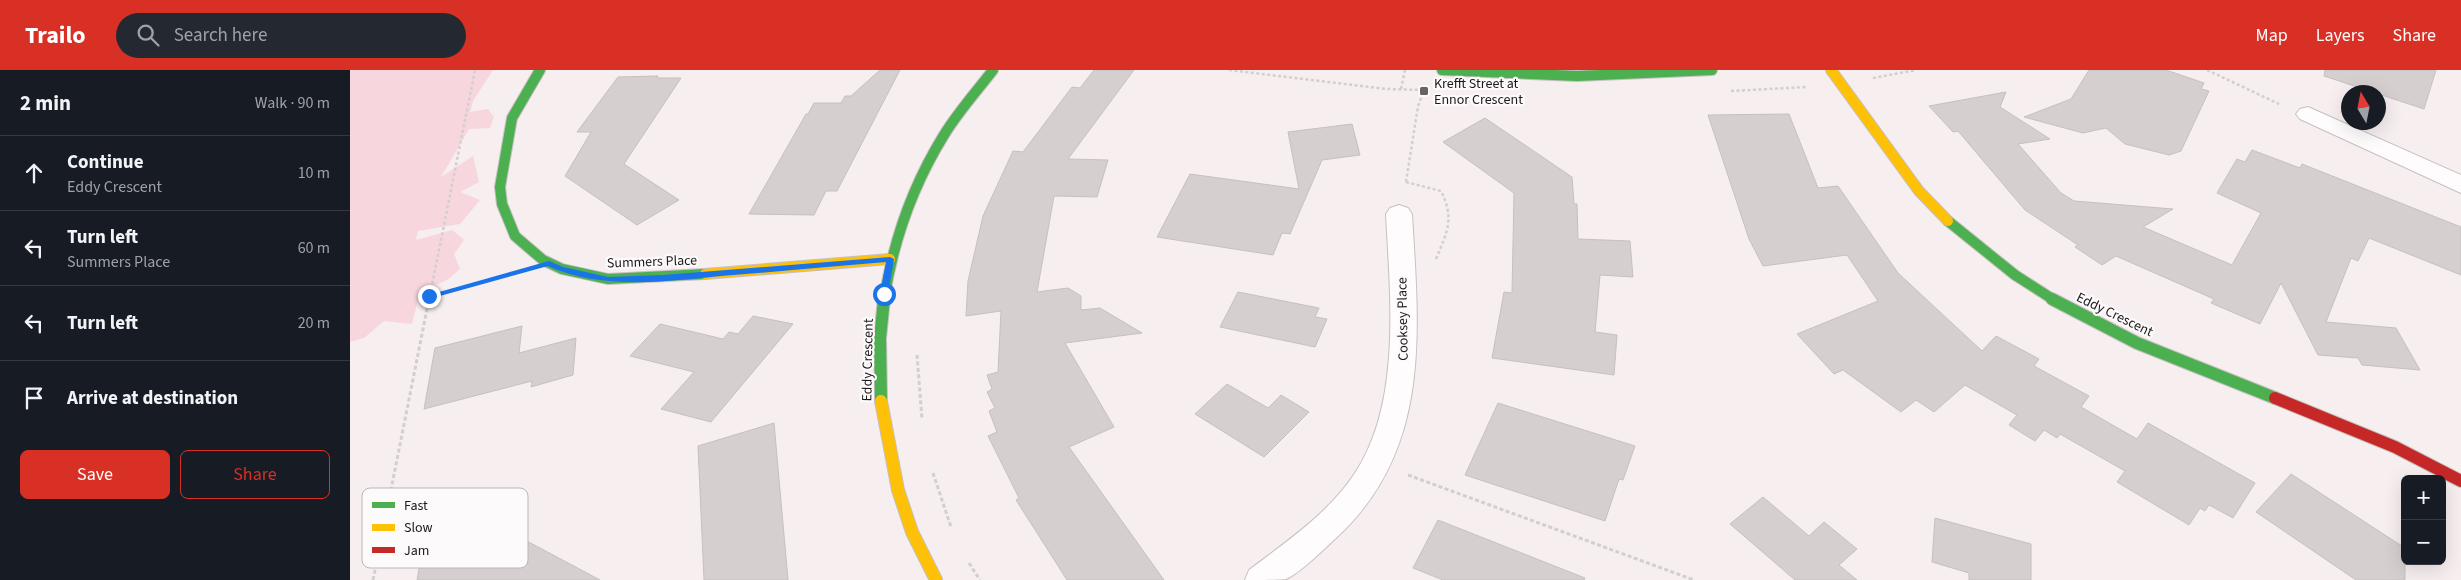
<!DOCTYPE html>
<html lang="en">
<head>
<meta charset="utf-8">
<style>
  body { margin:0; font-family:"Source Sans 3",sans-serif; background:#242831; color:#f1f3f6 }
  .controls { position:absolute; right:15px; bottom:15px; display:grid; overflow:hidden; border-radius:8px; box-shadow:0 5px 20px #0002 }
  .controls button { width:45px; height:45px; display:grid; place-items:center; padding:0; border:0; border-bottom:1px solid #363941; background:#171b24; color:#f1f3f6; font:25px sans-serif }
  .compass { position:absolute; left:1991px; top:15px; width:45px; height:45px; border-radius:50%; background:#171b24; box-shadow:0 5px 20px #0002; rotate:350deg }
  .stop { position:absolute; width:15px; height:15px; margin:-11px; border:4px solid #1a73e8; border-radius:50%; background:#fff }
  .stop.end { background:#1a73e8; border-color:#fff; box-shadow:0 1px 5px #0008 }
  .list { margin:0; padding:0; list-style:none }
  h2 { display:flex; justify-content:space-between; align-items:center; height:65px; margin:0; padding:0 20px; font-size:21px }
  h2 small { font-size:16px; font-weight:400; color:#9ea1a6 }
  .list li { display:grid; grid-template-columns:32px 1fr auto; gap:15px; align-items:center; box-sizing:border-box; height:75px; padding:0 20px; border-top:1px solid #363941 }
  .list b { display:block; font-size:19px; white-space:nowrap }
  .list p { margin:0; font-size:16px; white-space:nowrap; color:#9ea1a6 }
  .list em { font-size:16px; font-style:normal; color:#9ea1a6 }
  .actions { display:flex; gap:10px; padding:15px 20px }
  .actions a { flex:1; padding:11px 0; border:1px solid #d93025; border-radius:8px; text-align:center; font-size:18px; color:#d93025 }
  .actions .main { background:#d93025; color:#fff }
  .icon { flex:none; width:28px; height:28px; fill:none; stroke:currentColor; stroke-width:2; stroke-linecap:round; stroke-linejoin:round }
  .map { position:relative; flex:none; width:2111px; height:510px; overflow:hidden }
  header { display:flex; align-items:center; gap:30px; box-sizing:border-box; height:70px; padding:0 25px; background:#d93025; color:#fff }
  header strong { font-size:24px }
  nav { display:flex; gap:28px; margin-inline-start:auto; font-size:18px }
  .search { width:350px; height:45px; background:#242831; display:flex; align-items:center; gap:12px; box-sizing:border-box; padding:0 18px; border-radius:28px; color:#9ea1a6; font-size:19px }
  main { display:flex }
  aside { flex:1; background:#171b24 }
  .map>svg:first-child { display:block }
</style>
</head>
<body>
<header>
<strong>Trailo</strong>
<div class="search"><svg class="icon" aria-label="search" viewBox="0 0 24 24"><circle cx="10" cy="10" r="6"/><path d="M15 15l6 6"/></svg>Search here</div>
<nav><a>Map</a><a>Layers</a><a>Share</a></nav>
</header>
<main>
<aside>
<h2>2 min<small>Walk · 90 m</small></h2>
<ul class="list">
<li><svg class="icon" aria-label="ahead" viewBox="0 0 24 24"><path d="M12 20V5M6 11l6-6 6 6"/></svg><div><b>Continue</b><p>Eddy Crescent</p></div><em>10 m</em></li>
<li><svg class="icon" aria-label="left" viewBox="0 0 24 24"><path d="M17 20v-9H6M10 6l-5 5 5 5"/></svg><div><b>Turn left</b><p>Summers Place</p></div><em>60 m</em></li>
<li><svg class="icon" aria-label="left" viewBox="0 0 24 24"><path d="M17 20v-9H6M10 6l-5 5 5 5"/></svg><div><b>Turn left</b></div><em>20 m</em></li>
<li><svg class="icon" aria-label="arrive" viewBox="0 0 24 24"><path d="M6 21V4h12l-3 4 3 4H6"/></svg><div><b>Arrive at destination</b></div></li>
</ul>
<div class="actions"><a class="main">Save</a><a>Share</a></div>
</aside>
<div class="map">
<svg width="2111" height="510" viewBox="0 0 2111 510">
  <rect width="100%" height="100%" fill="#f6eeef"/>
  <path fill="#f8d6de" d="M 0,0 L 143,0 L 123,31 L 120,42 L 138,39 L 144,47 L 140,58 L 119,59 L 91,107 L 123,86 L 129,112 L 110,122 L 130,130 L 110,154 L 68,161 L 66,170 L 102,160 L 114,170 L 104,184 L 110,199 L 97,210 L 70,222 L 62,254 L 34,251 L 14,268 L 0,272 Z"/>
  <path fill="#d5cfd0" stroke="#c6c0c1" d="M 530,0 L 550,0 L 487,121 L 476,121 L 464,145 L 399,144 L 456,44 L 458,44 L 464,33 L 491,33 L 495,26 L 501,26 Z
    M 744,0 L 784,0 L 718,89 L 758,90 L 747,127 L 704,126 L 687,222 L 718,218 L 731,226 L 731,240 L 750,238 L 792,263 L 715,273 L 764,357 L 719,377 L 814,510 L 717,510 L 666,430 L 669,428 L 638,366 L 647,362 L 639,341 L 645,338 L 637,322 L 642,319 L 637,305 L 648,302 L 651,241 L 616,246 L 618,211 L 633,146 L 663,81 L 673,82 L 722,17 L 730,18 Z
    M 1739,0 L 1816,0 L 1854,13 L 1851,19 L 1859,21 L 1831,81 L 1819,85 L 1775,74 L 1756,58 L 1733,63 L 1674,47 L 1721,29 Z
    M 1975,0 L 2086,0 L 2074,39 L 1974,6 Z
    M 308,6 L 307,8 L 331,8 L 274,94 L 329,130 L 287,155 L 215,106 L 241,62 L 227,62 L 268,7 Z
    M 1656,22 L 1650,37 L 1700,69 L 1668,74 L 1711,123 L 1724,131 L 1823,139 L 1793,157 L 1882,195 L 1911,143 L 1867,123 L 1887,89 L 1895,92 L 1902,80 L 1950,98 L 1952,94 L 2111,157 L 2111,205 L 2019,168 L 2008,191 L 2001,188 L 1976,252 L 2046,258 L 2070,300 L 2012,295 L 2008,288 L 1968,285 L 1931,213 L 1910,254 L 1861,233 L 1864,229 L 1766,186 L 1752,195 L 1725,177 L 1728,175 L 1675,140 L 1608,61 L 1603,62 L 1579,36 Z
    M 1439,44 L 1468,118 L 1488,116 L 1548,203 L 1632,281 L 1646,266 L 1689,289 L 1684,296 L 1739,326 L 1731,337 L 1787,369 L 1798,353 L 1905,413 L 1883,448 L 1859,435 L 1855,441 L 1850,438 L 1839,455 L 1767,412 L 1775,401 L 1710,364 L 1707,368 L 1694,360 L 1685,371 L 1659,355 L 1667,345 L 1615,315 L 1584,342 L 1566,330 L 1551,342 L 1493,300 L 1484,304 L 1447,264 L 1528,231 L 1497,185 L 1413,196 L 1399,169 L 1358,45 Z
    M 1135,48 L 1222,107 L 1224,134 L 1227,134 L 1228,169 L 1280,171 L 1283,207 L 1250,205 L 1245,262 L 1267,265 L 1264,305 L 1142,288 L 1154,222 L 1162,223 L 1164,123 L 1093,72 Z
    M 1002,54 L 1010,85 L 972,90 L 940,164 L 932,163 L 923,185 L 807,167 L 840,104 L 949,119 L 938,62 Z
    M 888,222 L 969,238 L 965,247 L 977,249 L 965,277 L 870,257 Z
    M 403,246 L 443,254 L 361,352 L 311,339 L 344,302 L 280,286 L 310,254 L 373,269 L 379,262 L 388,264 Z
    M 172,256 L 169,283 L 226,268 L 223,305 L 181,317 L 182,311 L 74,339 L 85,278 Z
    M 877,314 L 918,338 L 931,325 L 959,342 L 914,387 L 845,344 Z
    M 1148,333 L 1285,376 L 1273,410 L 1269,409 L 1255,451 L 1115,405 Z
    M 424,353 L 438,510 L 354,510 L 348,376 Z
    M 1941,404 L 2055,478 L 2055,510 L 2006,510 L 1906,442 Z
    M 1413,427 L 1459,466 L 1474,452 L 1507,479 L 1489,495 L 1507,510 L 1445,510 L 1380,454 Z
    M 163,431 L 160,453 L 162,461 L 160,462 L 250,510 L 67,510 L 71,487 L 51,493 L 57,461 Z
    M 1585,448 L 1681,474 L 1681,510 L 1619,510 L 1619,503 L 1582,492 Z
    M 1088,450 L 1235,508 L 1234,510 L 1093,510 L 1063,498 Z"/>
  <g fill="none" stroke-linecap="round" stroke-linejoin="round">
    <g stroke="#c6c0c1" stroke-width="2">
      <path id="street" d="M 1958,37 L 2111,105 L 2111,123 L 1950,49 L 1946,44 L 1950,39 Z
        M 1049,135 L 1058,138 L 1062,144 C 1069,262 1082,380 986,468 C 975,478 949,504 936,509 C 929,510 904,510 895,510 L 899,500 C 937,471 979,443 1005,403 C 1052,332 1040,225 1036,144 L 1040,138 Z"/>
    </g>
    <g stroke="#c6c0c1" stroke-width="12">
      <path id="fast-far1" d="M 190,0 L 162,48 L 150,117 L 152,134 L 165,166 L 193,190 L 212,199 L 258,209 L 355,204
        M 1092,0 L 1227,6 L 1362,0
        M 1598,151 L 1665,205 L 1704,230
        M 534,230 C 543,172 563,115 594,65 C 608,42 627,21 643,0"/>
    </g>
    <g stroke="#c6c0c1" stroke-width="14">
      <path id="fast" d="M 1702,229 L 1787,273 L 1925,328
        M 531,331 L 530,268 L 534,229"/>
    </g>
    <g stroke="#c6c0c1" stroke-width="12">
      <path id="slow-far1" d="M 1481,0 L 1569,121 L 1598,151
        M 355,204 L 540,189"/>
    </g>
    <g stroke="#c6c0c1" stroke-width="14">
      <path id="slow" d="M 531,331 L 548,420 L 562,462 L 586,510"/>
    </g>
    <g stroke="#c6c0c1" stroke-width="14">
      <path id="jam" d="M 1925,328 L 2045,377 L 2111,411"/>
    </g>
    <path stroke="#d2cfd0" stroke-width="2.5" stroke-dasharray="3 2.5" stroke-linecap="butt" d="M 879,0 L 1036,19 L 1073,20
      M 1857,0 L 1929,34
      M 1523,8 L 1566,0
      M 1051,19 L 1055,0
      M 1381,21 L 1457,17
      M 1056,112 L 1091,121 C 1105,149 1097,162 1086,189
      M 1056,112 L 1068,36 L 1074,21
      M 79,226 L 161,204
      M 79,230 L 125,0"/>
    <path stroke="#d2cfd0" stroke-width="3" stroke-dasharray="4 2.5" stroke-linecap="butt" d="M 567,285 L 572,349
      M 583,403 L 601,457
      M 1058,405 L 1344,510
      M 619,493 L 630,510
      M 23,510 L 79,229"/>
    <use href="#street" fill="#fefcfd" fill-rule="evenodd"/>
    <use href="#fast-far1" stroke="#4caf50" stroke-width="10"/>
    <use href="#fast" stroke="#4caf50" stroke-width="12"/>
    <use href="#slow-far1" stroke="#ffc107" stroke-width="10"/>
    <use href="#slow" stroke="#ffc107" stroke-width="12"/>
    <use href="#jam" stroke="#c62828" stroke-width="12"/>
  </g>
  <path fill="#1a73e8" d="M 540,187 L 544,189 L 538,224 L 534,227 L 530,224 L 536,192 C 485,196 434,201 383,205 C 323,210 256,222 198,196 L 79,229 L 75,226 L 199,191 L 213,197 L 258,207 L 313,205 Z"/>
  <rect fill="#696364" stroke="#fdfafb" stroke-width="2" x="1069" y="16" width="10" height="10" rx="2.5"/>
  <g text-anchor="middle" stroke-width="4.5" stroke-linejoin="round" paint-order="stroke">
    <g font-size="14" fill="#1d1819" stroke="#fdfafb" text-anchor="start">
      <text x="1084" y="18">Krefft Street at<tspan x="1084" dy="16">Ennor Crescent</tspan></text>
    </g>
    <g font-size="14" fill="#1d1819" stroke="#fdfafb">
      <text transform="translate(302 191) rotate(-2)" y="5">Summers Place</text>
      <text transform="translate(1765 244) rotate(26)" y="5">Eddy Crescent</text>
      <text transform="translate(1052 249) rotate(-91)" y="5">Cooksey Place</text>
      <text transform="translate(517 290) rotate(-89)" y="5">Eddy Crescent</text>
    </g>
  </g>
  <rect x="12" y="418" width="166" height="80" rx="8" fill="#fdfafb" stroke="#bab6b7" stroke-width="1"/>
  <rect x="22" y="432" width="23" height="6" fill="#4caf50"/>
  <rect x="22" y="454" width="23" height="7" fill="#ffc107"/>
  <rect x="22" y="477" width="23" height="6" fill="#c62828"/>
  <g font-size="14" fill="#1d1819">
    <text x="54" y="440">Fast</text>
    <text x="54" y="462">Slow</text>
    <text x="54" y="485">Jam</text>
  </g>
</svg>
<div class="controls">
<button>+</button>
<button>−</button>
</div>
<svg class="compass" viewBox="-18 -18 36 36"><path d="M0-13l5 13h-10z" fill="#e53935"/><path d="M0 13l5-13h-10z" fill="#9ea1a6"/></svg>
<div class="stop" style="left:534px;top:224px"></div>
<div class="stop end" style="left:79px;top:226px"></div>
</div>
</main>
</body>
</html>
